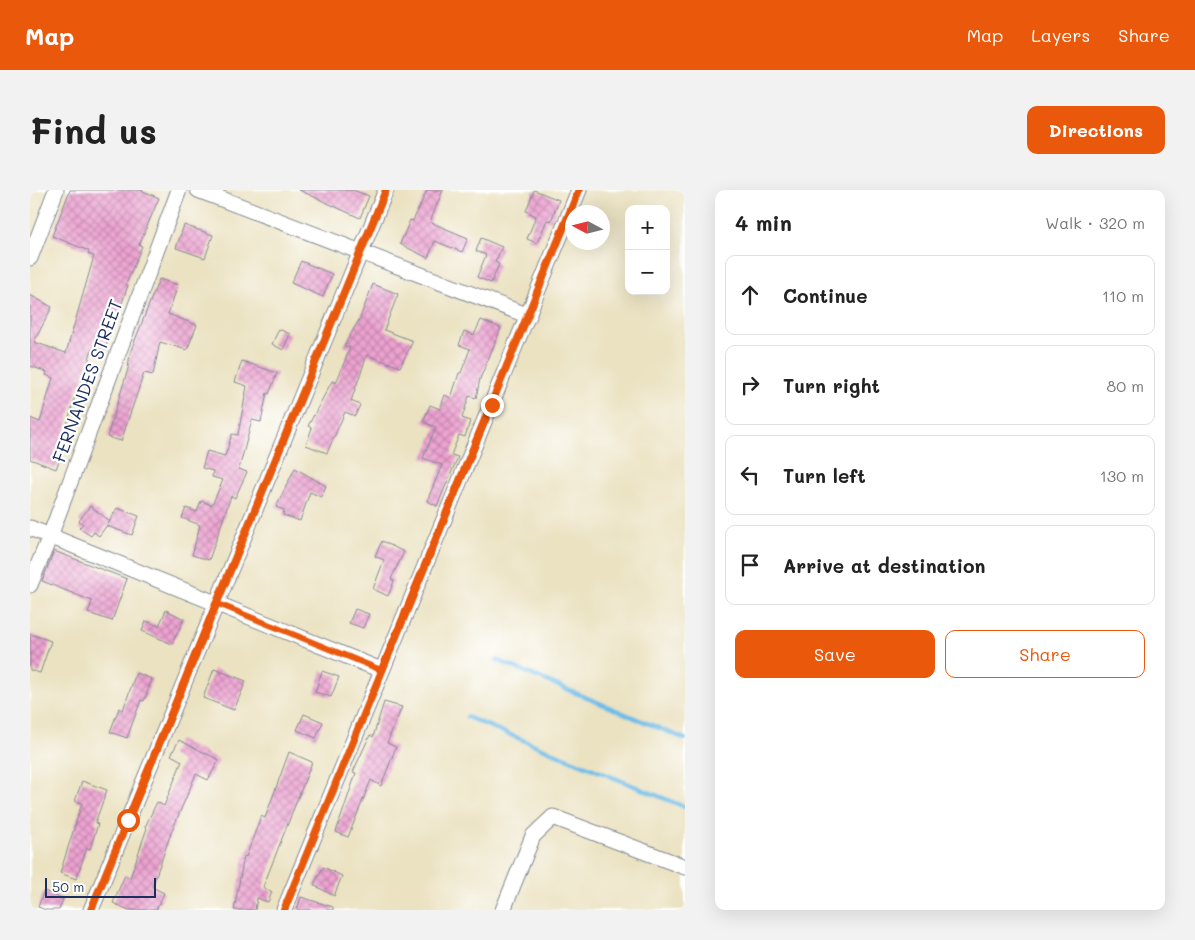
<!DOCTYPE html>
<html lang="en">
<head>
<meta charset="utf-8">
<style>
  body { margin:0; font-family:Mali,sans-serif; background:#f2f2f2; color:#222 }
  .controls { position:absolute; right:15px; top:15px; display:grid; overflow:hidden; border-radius:10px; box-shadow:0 5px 20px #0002 }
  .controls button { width:45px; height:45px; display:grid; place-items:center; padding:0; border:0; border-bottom:1px solid #e0e0e0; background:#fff; color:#222; font:25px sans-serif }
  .compass { position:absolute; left:535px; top:15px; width:45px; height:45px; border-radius:50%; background:#fff; box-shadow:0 5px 20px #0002; rotate:277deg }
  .scale { position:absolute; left:15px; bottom:12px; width:111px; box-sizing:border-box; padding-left:5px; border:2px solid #1b2f5e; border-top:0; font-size:14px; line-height:18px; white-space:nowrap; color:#1b2f5e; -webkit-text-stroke:4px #fff; paint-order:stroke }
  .stop { position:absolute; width:15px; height:15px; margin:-11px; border:4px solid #ea580c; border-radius:50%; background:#fff }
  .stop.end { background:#ea580c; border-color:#fff; box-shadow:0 1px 5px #0008 }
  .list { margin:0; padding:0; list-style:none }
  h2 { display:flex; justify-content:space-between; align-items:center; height:65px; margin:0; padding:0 20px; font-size:21px }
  h2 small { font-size:16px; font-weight:400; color:#767676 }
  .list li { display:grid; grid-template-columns:32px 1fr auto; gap:15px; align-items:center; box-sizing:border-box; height:80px; margin:0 10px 10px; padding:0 10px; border:1px solid #e0e0e0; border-radius:10px }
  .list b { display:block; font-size:19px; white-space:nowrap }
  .list em { font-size:16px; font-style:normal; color:#767676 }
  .actions { display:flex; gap:10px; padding:15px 20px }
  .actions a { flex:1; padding:11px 0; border:1px solid #ea580c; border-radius:10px; text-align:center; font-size:18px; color:#ea580c }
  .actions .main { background:#ea580c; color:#fff }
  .icon { flex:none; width:28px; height:28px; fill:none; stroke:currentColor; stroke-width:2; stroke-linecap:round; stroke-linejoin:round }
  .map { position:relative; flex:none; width:655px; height:720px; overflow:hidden; border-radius:10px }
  header { display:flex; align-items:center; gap:30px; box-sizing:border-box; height:70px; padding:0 25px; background:#ea580c; color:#fff }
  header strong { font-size:24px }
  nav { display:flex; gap:28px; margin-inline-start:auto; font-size:18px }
  .intro { display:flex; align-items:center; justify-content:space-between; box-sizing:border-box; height:120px; padding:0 30px }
  h1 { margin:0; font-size:35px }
  .button { padding:12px 22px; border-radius:10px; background:#ea580c; color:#fff; font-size:18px; font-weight:700 }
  main { display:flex; gap:30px; padding:0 30px }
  aside { flex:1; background:#fff; border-radius:10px; box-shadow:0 5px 20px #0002 }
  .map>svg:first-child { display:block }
</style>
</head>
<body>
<header>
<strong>Map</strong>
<nav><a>Map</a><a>Layers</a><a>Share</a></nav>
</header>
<div class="intro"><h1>Find us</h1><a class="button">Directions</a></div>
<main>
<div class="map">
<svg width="655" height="720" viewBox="0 0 655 720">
  <defs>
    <pattern id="building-cross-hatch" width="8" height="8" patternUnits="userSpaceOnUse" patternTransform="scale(1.25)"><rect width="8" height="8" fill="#eda2d0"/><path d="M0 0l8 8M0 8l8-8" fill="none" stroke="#bf84ac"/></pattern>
  </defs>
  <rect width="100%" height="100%" fill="#fff"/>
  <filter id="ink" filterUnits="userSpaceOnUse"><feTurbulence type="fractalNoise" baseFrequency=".02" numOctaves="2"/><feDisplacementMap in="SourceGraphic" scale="10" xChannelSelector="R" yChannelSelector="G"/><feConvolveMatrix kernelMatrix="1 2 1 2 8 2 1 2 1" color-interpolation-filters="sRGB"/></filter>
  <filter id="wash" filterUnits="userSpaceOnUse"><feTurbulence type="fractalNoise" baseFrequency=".0096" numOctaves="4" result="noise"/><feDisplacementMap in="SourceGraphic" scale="20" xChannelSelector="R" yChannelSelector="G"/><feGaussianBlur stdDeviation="1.12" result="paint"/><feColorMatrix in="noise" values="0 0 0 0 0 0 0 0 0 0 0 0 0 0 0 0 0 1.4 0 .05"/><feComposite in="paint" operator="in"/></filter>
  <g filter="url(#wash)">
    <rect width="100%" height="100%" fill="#ebe2c1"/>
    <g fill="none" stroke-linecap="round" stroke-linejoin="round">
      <path stroke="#6dbce8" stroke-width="4.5" d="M 467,470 L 655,549
        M 437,527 L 655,617"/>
    </g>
    <g id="blocks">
      <path fill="url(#building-cross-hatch)" d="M 40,0 L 111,0 L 129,8 L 109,55 L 112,56 L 96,94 L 98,95 L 88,125 L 86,124 L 74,163 L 62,159 L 50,197 L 48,196 L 35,242 L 39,244 L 26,279 L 0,269 L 0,228 L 10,232 L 23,188 L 16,185 L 17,182 L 0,176 L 0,105 L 22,117 L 4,152 L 36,163 L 64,66 L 58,64 L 59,61 L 22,46 Z
        M 269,0 L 323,0 L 339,6 L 330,28 Z
        M 397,0 L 413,0 L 400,32 L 438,48 L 432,62 L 405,51 L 398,68 L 370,54 L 380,30 L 383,31 Z
        M 504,0 L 529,10 L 521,31 L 517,30 L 507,53 L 497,49 L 506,26 L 496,21 Z
        M 154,35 L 183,45 L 175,68 L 146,58 Z
        M 451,48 L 472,57 L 465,72 L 469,74 L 461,93 L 447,87 L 456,65 L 446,61 Z
        M 271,71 L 302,84 L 293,107 L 261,93 Z
        M 129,89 L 148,95 L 138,124 L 167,135 L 157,160 L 130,152 L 123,185 L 114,183 L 91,251 L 77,247 L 98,179 L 100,163 Z
        M 343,94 L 368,104 L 354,140 L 383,151 L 370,177 L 337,165 L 321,211 L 330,215 L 325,226 L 315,222 L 297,263 L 276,255 L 282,238 L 278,236 L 302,191 L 306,193 L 320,158 L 314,156 L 330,128 Z
        M 451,130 L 471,138 L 450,189 L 446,208 L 439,206 L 432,228 L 440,231 L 435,247 L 429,245 L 421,265 L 428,267 L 407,316 L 397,311 L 412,275 L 393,268 L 406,237 L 393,232 L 400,215 L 410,219 L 415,205 L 421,208 L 429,183 L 431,183 L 440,159 L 429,155 L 434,141 L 444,145 Z
        M 249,139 L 260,144 L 253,160 L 242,154 Z
        M 212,171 L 247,183 L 239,204 L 237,203 L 231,232 L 222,230 L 209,279 L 217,282 L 205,308 L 201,306 L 179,370 L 162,365 L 170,335 L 152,328 L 156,318 L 167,322 L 171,311 L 182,315 L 193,290 L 182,287 L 183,281 L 172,278 L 177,261 L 195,266 L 202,244 L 208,245 L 217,196 L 205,192 Z
        M 265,278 L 296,296 L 291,307 L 280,302 L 270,331 L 253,325 L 254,320 L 246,317 Z
        M 60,316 L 80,331 L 69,346 L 64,342 L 61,346 L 49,338 L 53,334 L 49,331 Z
        M 87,318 L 109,326 L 102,345 L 77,336 Z
        M 352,351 L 374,362 L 361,389 L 364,391 L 358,406 L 343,399 L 354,370 L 345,366 Z
        M 24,361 L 97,389 L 82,431 L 58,423 L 62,411 L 12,391 Z
        M 325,419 L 339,424 L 333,438 L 319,433 Z
        M 136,420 L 154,429 L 142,454 L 112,441 L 116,431 L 129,436 Z
        M 0,444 L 21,451 L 10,483 L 0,480 Z
        M 184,479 L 216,491 L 204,520 L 173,508 Z
        M 292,481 L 309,487 L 301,507 L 285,502 Z
        M 106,483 L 122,489 L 114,511 L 111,510 L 97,548 L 80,542 L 89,518 L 93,520 Z
        M 354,512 L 372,517 L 357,553 L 366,557 L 351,596 L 341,590 L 318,647 L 306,642 L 326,583 L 323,582 L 340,545 L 343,547 Z
        M 274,524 L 293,532 L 286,548 L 267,540 Z
        M 149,550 L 189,570 L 178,590 L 166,584 L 141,643 L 122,697 L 134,703 L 126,720 L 99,720 L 83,713 L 95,685 L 100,688 L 117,638 L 115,637 L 127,612 L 134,616 L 152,571 L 141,565 Z
        M 259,562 L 282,572 L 233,697 L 242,702 L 238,712 L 227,708 L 225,720 L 204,720 L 214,666 L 216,667 L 231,626 L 235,628 Z
        M 52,591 L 77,600 L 65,633 L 68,634 L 60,659 L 57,658 L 46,689 L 30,683 L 52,613 L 45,611 Z
        M 293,677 L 312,686 L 304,706 L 284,695 Z
        M 14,701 L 33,709 L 29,720 L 16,720 L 8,717 Z
        M 271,707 L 303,717 L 303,720 L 267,720 Z"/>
    </g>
  </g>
  <g filter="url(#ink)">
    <use href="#blocks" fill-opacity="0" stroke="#838890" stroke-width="1"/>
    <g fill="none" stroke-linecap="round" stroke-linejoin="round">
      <g stroke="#838890" stroke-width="17">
        <path id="minor" d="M 168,0 L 499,126
          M 0,68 L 26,0
          M 0,338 L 351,480
          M 0,395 L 20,346 L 149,0
          M 61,720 L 356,0
          M 254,720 L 549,0
          M 473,720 L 503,646 L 523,627 L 655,677"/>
      </g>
      <use href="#minor" stroke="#fff" stroke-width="15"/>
      <g stroke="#fff" stroke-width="11">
        <path id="cycleway" d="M 61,720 L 356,0
          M 254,720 L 549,0"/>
      </g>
      <use href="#cycleway" stroke="#e8590c" stroke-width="8"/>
    </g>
  </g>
  <g fill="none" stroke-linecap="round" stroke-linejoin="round" filter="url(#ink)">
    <path stroke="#ea580c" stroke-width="6" d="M 98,630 L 186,413 L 351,480 L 462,215"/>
  </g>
  <g text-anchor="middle" stroke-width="4.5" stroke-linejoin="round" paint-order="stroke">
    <g font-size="18" fill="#1b2f5e" stroke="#fff">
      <text transform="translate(58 191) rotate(-70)" y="6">FERNANDES STREET</text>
    </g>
  </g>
</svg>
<div class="controls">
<button>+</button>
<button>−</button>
</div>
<svg class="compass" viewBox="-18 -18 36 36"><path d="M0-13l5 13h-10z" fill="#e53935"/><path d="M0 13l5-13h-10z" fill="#767676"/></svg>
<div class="scale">50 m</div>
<div class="stop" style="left:98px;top:630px"></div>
<div class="stop end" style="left:462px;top:215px"></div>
</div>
<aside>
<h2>4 min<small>Walk · 320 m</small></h2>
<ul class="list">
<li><svg class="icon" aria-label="ahead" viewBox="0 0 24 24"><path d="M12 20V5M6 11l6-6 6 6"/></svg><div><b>Continue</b></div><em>110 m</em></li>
<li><svg class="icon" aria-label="right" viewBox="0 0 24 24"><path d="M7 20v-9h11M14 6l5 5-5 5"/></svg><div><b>Turn right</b></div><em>80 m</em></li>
<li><svg class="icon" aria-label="left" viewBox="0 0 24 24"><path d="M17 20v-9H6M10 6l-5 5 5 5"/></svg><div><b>Turn left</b></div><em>130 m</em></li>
<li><svg class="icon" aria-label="arrive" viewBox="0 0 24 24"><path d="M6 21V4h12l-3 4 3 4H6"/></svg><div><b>Arrive at destination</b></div></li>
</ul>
<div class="actions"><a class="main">Save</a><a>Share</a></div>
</aside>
</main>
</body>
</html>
